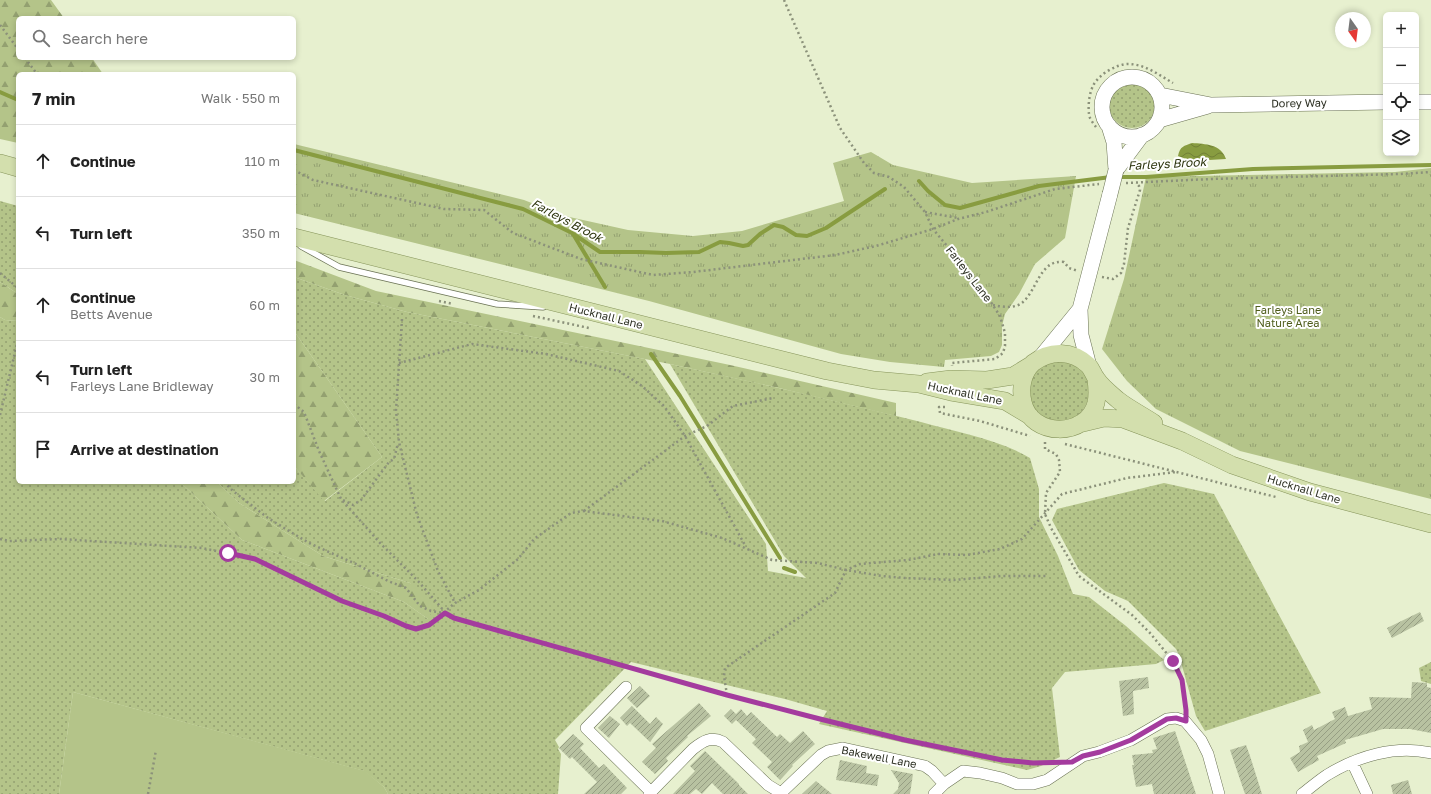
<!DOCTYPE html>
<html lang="en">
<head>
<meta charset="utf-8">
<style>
  body { margin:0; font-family:"Golos Text",sans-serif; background:#f6f6f6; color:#222 }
  .controls { position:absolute; right:12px; top:12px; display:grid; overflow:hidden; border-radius:6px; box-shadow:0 2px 6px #0003 }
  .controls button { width:36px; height:36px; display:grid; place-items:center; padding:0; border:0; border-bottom:1px solid #e0e0e0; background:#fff; color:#222; font:20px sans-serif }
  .compass { position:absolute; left:1335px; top:12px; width:36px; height:36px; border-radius:50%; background:#fff; box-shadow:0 2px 6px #0003; rotate:166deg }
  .stop { position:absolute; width:12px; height:12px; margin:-9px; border:3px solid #a43b9e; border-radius:50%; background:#fff }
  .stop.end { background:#a43b9e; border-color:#fff; box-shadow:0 1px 4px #0008 }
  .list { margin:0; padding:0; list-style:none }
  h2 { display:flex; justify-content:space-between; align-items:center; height:52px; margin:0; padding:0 16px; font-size:17px }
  h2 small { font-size:13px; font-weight:400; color:#767676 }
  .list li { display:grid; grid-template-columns:26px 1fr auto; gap:12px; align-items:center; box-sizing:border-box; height:72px; padding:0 16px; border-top:1px solid #e0e0e0 }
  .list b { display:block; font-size:15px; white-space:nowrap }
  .list p { margin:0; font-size:13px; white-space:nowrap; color:#767676 }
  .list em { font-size:13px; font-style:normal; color:#767676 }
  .icon { flex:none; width:22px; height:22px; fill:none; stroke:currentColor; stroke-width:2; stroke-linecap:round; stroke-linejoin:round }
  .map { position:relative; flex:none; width:1431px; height:794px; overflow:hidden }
  .search { position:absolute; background:#fff; box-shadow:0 2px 6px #0003; left:16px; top:16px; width:280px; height:44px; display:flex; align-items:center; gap:10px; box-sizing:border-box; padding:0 14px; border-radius:6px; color:#767676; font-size:15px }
  .panel { position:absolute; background:#fff; box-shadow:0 2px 6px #0003; left:16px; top:72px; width:280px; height:412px; border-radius:6px }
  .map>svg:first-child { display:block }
</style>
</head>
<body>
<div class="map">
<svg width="1431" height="794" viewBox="0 0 1431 794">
  <defs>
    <pattern id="grass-dots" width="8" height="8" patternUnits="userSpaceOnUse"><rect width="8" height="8" fill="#b4c489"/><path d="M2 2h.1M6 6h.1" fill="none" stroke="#93a070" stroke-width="1.8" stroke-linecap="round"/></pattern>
    <pattern id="forest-firs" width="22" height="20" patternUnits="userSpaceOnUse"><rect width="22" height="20" fill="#b4c489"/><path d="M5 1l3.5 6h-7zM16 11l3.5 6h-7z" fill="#93a070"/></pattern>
    <pattern id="park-tufts" width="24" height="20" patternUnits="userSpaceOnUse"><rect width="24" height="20" fill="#b4c489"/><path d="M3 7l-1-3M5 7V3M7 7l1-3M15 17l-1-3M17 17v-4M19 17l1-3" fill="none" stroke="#93a070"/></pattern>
    <pattern id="water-waves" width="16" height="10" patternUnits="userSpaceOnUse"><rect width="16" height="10" fill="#889c40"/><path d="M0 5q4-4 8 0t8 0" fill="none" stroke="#708035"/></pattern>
    <pattern id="building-hatch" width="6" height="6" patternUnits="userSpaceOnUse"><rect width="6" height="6" fill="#b8c2a1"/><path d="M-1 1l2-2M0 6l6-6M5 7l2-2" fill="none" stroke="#969e83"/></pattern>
  </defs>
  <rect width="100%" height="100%" fill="#e7f0cf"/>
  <path fill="url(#grass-dots)" d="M1109 105a23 23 0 1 1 46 0a23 23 0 1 1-46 0Z
    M 0,201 L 18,206 L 18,294 L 0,282 Z
    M 294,277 L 345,295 L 407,312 L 645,359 L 766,544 L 768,571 L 806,578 L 784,556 L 670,364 C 754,382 838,401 921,422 C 956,432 998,439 1030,458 L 1039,489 L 1039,517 L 1058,556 L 1073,594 L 1089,597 L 1126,626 L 1164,660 L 1156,664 L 1065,672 L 1052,688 L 1060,757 L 1041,766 L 1027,770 L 819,724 L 827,711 L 785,699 L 631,662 L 555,740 L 559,747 L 558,749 L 561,754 L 558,794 L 388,794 L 384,787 L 364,771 L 73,692 L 59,794 L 0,794 L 0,317 L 5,320 L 18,321 L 18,482 L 180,482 L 242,540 L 404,602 L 428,619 L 410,583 L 323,556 L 239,503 L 217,482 L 294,482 L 294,466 L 325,501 L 382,457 L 294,331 Z
    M 1060,360 C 1066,362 1075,364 1080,368 C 1085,371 1089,380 1089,386 C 1092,416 1060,433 1038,412 C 1035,409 1031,405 1030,400 C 1029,395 1030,390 1030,385 C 1031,367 1047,364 1060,360 Z
    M 1164,483 L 1214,494 L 1321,693 L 1205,731 L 1196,716 L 1179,655 L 1176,649 L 1128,601 L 1105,591 L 1079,570 L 1052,520 L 1057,509 Z
    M 1431,662 L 1431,684 L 1421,681 L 1419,668 Z"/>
  <path fill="url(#forest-firs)" d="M 0,0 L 51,0 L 64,18 L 18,18 L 18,58 L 92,58 L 103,74 L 18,74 L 18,143 L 0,139 Z
    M 294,260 L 376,291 L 730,365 L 896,403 L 896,416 L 779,388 L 670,364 L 407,312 L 345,295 L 294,277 Z
    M 0,282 L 18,294 L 18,321 L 5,320 L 0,317 Z
    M 294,331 L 382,457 L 324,501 L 294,466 Z
    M 180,482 L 217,482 L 239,503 L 323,556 L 410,583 L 436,605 L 428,619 L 404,602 L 242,540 Z"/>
  <path fill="url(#park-tufts)" d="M 294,144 L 524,200 L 565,216 L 628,230 L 693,236 L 742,231 L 844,201 L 833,163 L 871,152 L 893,165 L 972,183 L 1076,176 L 1065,238 L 1035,264 L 1019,294 L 1005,314 L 1002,326 L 1002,345 L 999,352 L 991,356 L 945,360 L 944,367 L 890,362 L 841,354 L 649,301 L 294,213 Z
    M 1431,168 L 1431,499 L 1240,451 L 1156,409 L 1127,381 L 1102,349 L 1124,279 L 1146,177 L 1395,172 Z"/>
  <path fill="#b4c489" d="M 73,692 L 365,771 L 384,787 L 388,794 L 59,794 Z"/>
  <path fill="url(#water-waves)" d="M 1192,143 C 1205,144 1221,144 1226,159 L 1192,161 L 1178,156 C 1180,146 1184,146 1192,143 Z"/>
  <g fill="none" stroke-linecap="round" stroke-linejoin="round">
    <path stroke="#889c40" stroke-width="4" d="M 0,92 L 18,100
      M 294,150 L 523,209 L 572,233 L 600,252 L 640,252 L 666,253 L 699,252 L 720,242 L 729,243 L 743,246 L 748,245 L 760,234 L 774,225 L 783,227 L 796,235 L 807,236 L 826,228 L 885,189
      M 1118,177 L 1146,177 L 1253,169 L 1431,165
      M 919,181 L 928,191 L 945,205 L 960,208 L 1039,186 L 1111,177
      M 573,234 L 605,287
      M 651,354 L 680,396 L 780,558
      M 784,568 L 795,572"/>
  </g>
  <path fill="url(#building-hatch)" d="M 1420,612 L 1424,621 L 1392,638 L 1387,628 Z
    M 1148,677 L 1149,688 L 1133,691 L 1134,714 L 1123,716 L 1119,681 Z
    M 1412,682 L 1427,683 L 1427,687 L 1431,688 L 1431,733 L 1410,729 L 1383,729 L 1345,740 L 1346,743 L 1317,756 L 1319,760 L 1298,772 L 1290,758 L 1300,752 L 1299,746 L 1308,742 L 1303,730 L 1312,725 L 1314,730 L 1335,719 L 1332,712 L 1345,707 L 1348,716 L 1372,709 L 1369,697 L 1411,698 Z
    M 640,686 L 650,696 L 637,708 L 627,698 Z
    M 699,703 L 711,716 L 687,736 L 688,737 L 666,758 L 668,761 L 655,774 L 642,762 L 656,748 L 652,744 Z
    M 632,706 L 650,724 L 656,717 L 663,724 L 650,742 L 630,723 L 627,726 L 620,718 Z
    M 731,709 L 736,714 L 741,709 L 747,716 L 751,712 L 777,737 L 780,734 L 790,743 L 803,731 L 815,744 L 792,765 L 793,766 L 780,780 L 767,767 L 772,762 L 752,743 L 756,739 L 736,720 L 732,724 L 724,716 Z
    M 610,716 L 620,724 L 609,738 L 598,728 Z
    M 1175,731 L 1196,794 L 1154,794 L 1152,784 L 1136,787 L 1132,765 L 1134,765 L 1132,755 L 1153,753 L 1152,750 L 1157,749 L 1153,738 Z
    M 573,734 L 584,744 L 580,748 L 599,768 L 604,764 L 627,788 L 621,794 L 584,794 L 597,782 L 572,757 L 570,759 L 559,748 Z
    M 1246,745 L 1250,756 L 1262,794 L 1245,794 L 1230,750 Z
    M 705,751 L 739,784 L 739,785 L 748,794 L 723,794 L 712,783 L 702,794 L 696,789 L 690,794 L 673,794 L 695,771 L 690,766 Z
    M 840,760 L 867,766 L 866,773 L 879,775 L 877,786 L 836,780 Z
    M 891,770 L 913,774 L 910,794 L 893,794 L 898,789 L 899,783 Z
    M 1408,780 L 1412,794 L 1393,794 L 1391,785 Z
    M 816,781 L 832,794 L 802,794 Z"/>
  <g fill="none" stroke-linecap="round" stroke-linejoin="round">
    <g stroke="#6a7254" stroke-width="7">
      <path id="lane" d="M 301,246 L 339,267 L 497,304 L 543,307"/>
    </g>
    <g stroke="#6a7254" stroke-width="12">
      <path id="street" d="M 626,687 L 586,728 L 651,792
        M 1352,762 L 1367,794
        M 781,793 L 821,755 L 828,751 L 843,748 L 925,766 L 932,771 L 944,784
        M 649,794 L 693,749 C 703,741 711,736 723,742 L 768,785 L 781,793
        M 934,794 L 944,784 L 963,771 L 980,773 L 1002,778 L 1017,784 L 1033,784 L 1047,780 L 1083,756 L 1099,752 L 1131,740 L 1167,719 L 1176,718 L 1185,721 L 1201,740 L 1208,754 L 1219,794
        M 1302,794 C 1310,788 1318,781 1327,775 C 1358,756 1395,745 1431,753"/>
    </g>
    <g stroke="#6a7254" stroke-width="16">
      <path id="secondary" d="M1102 107a30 30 0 1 1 60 0a30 30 0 1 1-60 0Z
        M 1160,95 L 1211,105 L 1386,102
        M 1416,102 L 1431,102
        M 1159,120 L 1208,106
        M 1109,126 L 1114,142 L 1116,170
        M 1116,170 L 1142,135
        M 1040,358 L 1080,309
        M 1089,366 L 1081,335 L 1080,309 L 1110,194"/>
    </g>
    <g stroke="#86945a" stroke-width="18">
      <path id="primary" d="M 0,163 L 18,168
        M 294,237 L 827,371 L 874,380 L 919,384 L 951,392 L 1005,401 L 1030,416
        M 1096,379 C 1097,387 1098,394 1096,403 C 1087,438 1031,438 1023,402 C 1020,389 1022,373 1033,363 C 1050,350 1072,350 1088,365 C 1092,369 1093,374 1096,378 C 1101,386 1111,394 1118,400 C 1128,408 1142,415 1154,423
        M 927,382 L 951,379 L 987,380 L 1013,376 L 1031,365
        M 1079,424 L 1104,418 L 1123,419 L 1182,441 L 1232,465 L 1310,492 L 1431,524"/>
    </g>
    <path stroke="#8b917a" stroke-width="2.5" stroke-dasharray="2 3" stroke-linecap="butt" d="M 784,0 L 840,128 L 864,163 L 874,173 L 889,177 L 904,187 L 925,212 L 933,229 L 981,287 L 1000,316 L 1005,333 L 1005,346 L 1003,353 L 995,359 L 952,363 L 952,366
      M 0,25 L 18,49
      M 25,58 L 37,74
      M 1096,127 C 1093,123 1089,118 1089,114 C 1088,106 1089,94 1093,86 C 1098,75 1116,64 1128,64 C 1145,64 1159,75 1173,83
      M 294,170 L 313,180 L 408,201 L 444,209 L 484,210 L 513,233 L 581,259 L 653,275 L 693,272 L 835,255 L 876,246 L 933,229 L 958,219 L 986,212 L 1055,189 L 1099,184
      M 1126,183 L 1211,179 L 1400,174 L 1431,172
      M 925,212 L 958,218
      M 0,273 L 18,288
      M 1102,277 L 1113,279 L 1121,273 L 1124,264 L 1128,228 L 1140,190 L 1139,186 L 1136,183
      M 439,301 L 453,304
      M 993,305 C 1003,307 1015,309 1023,302 C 1037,290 1040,259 1064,262 L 1069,268 L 1078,271
      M 533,316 L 589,328
      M 402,319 L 396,410 L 399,442 L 417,515 L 438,571 L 455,603
      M 399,363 L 472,344 L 546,354 L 619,371 L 642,386 L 664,406 L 685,436 L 746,547
      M 294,404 L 304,412 L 319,451 L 341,499 L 381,544 L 418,581 L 445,612
      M 945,407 L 939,407 L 940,413 L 980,421 L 1030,436
      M 0,415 L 18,340
      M 1045,442 L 1045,449 L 1056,454 L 1059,460 L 1060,472 L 1046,493 L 1045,514 L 1051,528 L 1079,576 L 1132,615 L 1150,633 L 1173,661 L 1182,680 L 1186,710
      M 1065,444 L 1276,497
      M 224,482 L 233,491 L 268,518 L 289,531 L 311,544 L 356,564 L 388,581 L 406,588 L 420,606 L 431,611 L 445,613 L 454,618 L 727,695 L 905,740 L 1002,760 L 1033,763 L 1054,762
      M 343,500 L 353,505 L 361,500 L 389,462 L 394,459 L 398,443
      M 584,511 L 685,436 L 707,426 L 733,406 L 773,398
      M 0,539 L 9,541 L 60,539 L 202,548 L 255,559 L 342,601 L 384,616 L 406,626 L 416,629 L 429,625 L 455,603 L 479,590 L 518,559 L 534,539 L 571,513 L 583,511 L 662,521 L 722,538 L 772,560 L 818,563 L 846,570 L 882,576 L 905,578 L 954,580 L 1001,576 L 1047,576
      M 727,695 L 724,676 L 725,668 L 835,593 L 846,570 L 860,564 L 908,560 L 938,554 L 967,555 L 1000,549 L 1022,539 L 1062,494 L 1127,478 L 1176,472
      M 148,794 L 156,750"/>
    <use href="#lane" stroke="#fff" stroke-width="5.5"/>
    <use href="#street" stroke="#fff" stroke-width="11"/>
    <use href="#secondary" stroke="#fff" stroke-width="15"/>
    <use href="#primary" stroke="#d3dfad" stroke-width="17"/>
    <g stroke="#6a7254" stroke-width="16" stroke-linecap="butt">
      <path id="secondary-bridge" d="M 1110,194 L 1116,170"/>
    </g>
    <use href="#secondary-bridge" stroke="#fff" stroke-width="15"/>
  </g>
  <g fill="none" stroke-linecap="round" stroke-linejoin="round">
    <path stroke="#a43b9e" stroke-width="5" d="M 228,553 L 255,559 L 342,601 L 384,616 L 406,626 L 416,629 L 429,625 L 445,613 L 454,618 L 727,695 L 820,719 L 905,740 L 1002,760 L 1033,763 L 1072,762 L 1083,756 L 1100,752 L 1131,740 L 1167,719 L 1176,718 L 1186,721 L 1186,710 L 1182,680 L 1173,661"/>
  </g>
  <g text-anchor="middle" stroke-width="4" stroke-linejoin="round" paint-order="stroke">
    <g font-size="11" fill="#2d3023" stroke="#fff">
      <text transform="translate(1299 103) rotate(-1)" y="4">Dorey Way</text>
      <text transform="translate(969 274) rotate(52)" y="4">Farleys Lane</text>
      <text transform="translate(606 316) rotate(14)" y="4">Hucknall Lane</text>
      <text transform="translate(965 393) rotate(12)" y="4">Hucknall Lane</text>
      <text transform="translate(1304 489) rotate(17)" y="4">Hucknall Lane</text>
      <text transform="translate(879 757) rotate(11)" y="4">Bakewell Lane</text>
    </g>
    <g font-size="11" fill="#4f5d1c" stroke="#fff">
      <text x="1288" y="314">Farleys Lane<tspan x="1288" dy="13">Nature Area</tspan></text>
    </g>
    <g font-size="12" font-style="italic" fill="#2c340d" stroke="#fff">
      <text transform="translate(1167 164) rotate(-3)" y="4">Farleys Brook</text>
      <text transform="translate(567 221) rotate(28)" y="4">Farleys Brook</text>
    </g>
  </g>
</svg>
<div class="controls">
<button>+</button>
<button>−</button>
<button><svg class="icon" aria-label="locate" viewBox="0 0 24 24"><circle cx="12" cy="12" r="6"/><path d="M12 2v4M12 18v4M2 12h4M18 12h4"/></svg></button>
<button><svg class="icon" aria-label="layers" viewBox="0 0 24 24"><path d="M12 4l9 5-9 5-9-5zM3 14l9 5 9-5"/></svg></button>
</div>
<svg class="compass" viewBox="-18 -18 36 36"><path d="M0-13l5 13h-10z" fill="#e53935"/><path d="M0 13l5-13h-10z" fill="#767676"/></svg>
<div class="stop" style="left:228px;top:553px"></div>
<div class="stop end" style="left:1173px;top:661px"></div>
<div class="search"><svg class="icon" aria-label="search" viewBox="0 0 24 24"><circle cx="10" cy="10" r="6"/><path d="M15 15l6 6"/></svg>Search here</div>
<section class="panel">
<h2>7 min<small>Walk · 550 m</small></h2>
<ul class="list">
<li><svg class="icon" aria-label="ahead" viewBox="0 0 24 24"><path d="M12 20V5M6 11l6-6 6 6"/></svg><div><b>Continue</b></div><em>110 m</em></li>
<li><svg class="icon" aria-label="left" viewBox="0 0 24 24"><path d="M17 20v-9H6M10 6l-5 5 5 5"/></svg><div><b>Turn left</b></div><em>350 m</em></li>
<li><svg class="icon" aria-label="ahead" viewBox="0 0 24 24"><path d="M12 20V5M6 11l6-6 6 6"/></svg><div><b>Continue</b><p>Betts Avenue</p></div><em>60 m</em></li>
<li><svg class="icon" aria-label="left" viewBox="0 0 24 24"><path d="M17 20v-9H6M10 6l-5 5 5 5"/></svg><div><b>Turn left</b><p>Farleys Lane Bridleway</p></div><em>30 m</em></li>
<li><svg class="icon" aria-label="arrive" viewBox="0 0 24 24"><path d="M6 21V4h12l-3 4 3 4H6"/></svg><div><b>Arrive at destination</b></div></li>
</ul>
</section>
</div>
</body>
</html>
